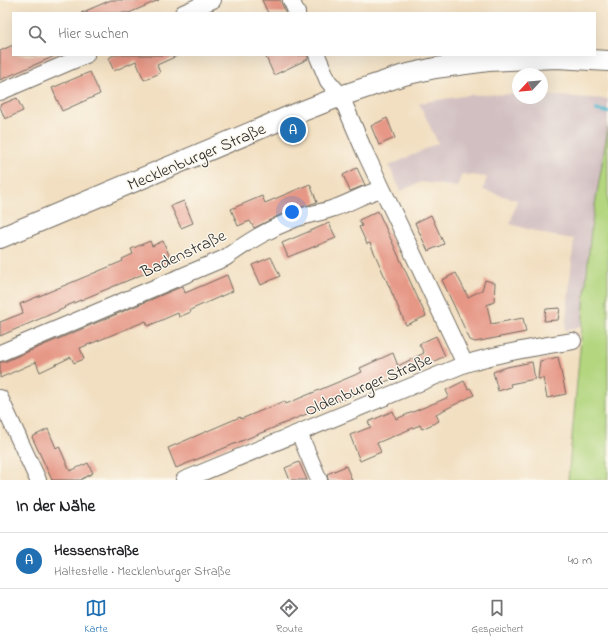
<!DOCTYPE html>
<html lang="de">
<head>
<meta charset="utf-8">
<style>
  body { margin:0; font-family:"Indie Flower",sans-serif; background:#f2f2f2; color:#202124 }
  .compass { position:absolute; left:512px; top:68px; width:36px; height:36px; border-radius:50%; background:#fff; box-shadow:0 4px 16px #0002; rotate:244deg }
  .you { position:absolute; left:292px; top:212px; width:14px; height:14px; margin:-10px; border:3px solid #fff; border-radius:50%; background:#1a73e8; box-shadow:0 0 0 6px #1a73e833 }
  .badge { display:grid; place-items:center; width:26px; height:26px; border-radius:50%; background:#1f6fb2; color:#fff; font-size:13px; font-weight:700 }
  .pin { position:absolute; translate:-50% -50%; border:2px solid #fff; box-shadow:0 1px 4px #0006 }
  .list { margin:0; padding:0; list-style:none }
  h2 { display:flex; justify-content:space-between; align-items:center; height:52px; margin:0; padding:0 16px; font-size:17px }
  h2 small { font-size:13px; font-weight:400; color:#757577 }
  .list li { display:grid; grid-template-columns:26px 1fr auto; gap:12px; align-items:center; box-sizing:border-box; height:56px; padding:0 16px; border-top:1px solid #e0e0e0 }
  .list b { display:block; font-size:15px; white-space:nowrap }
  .list p { margin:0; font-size:13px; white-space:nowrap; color:#757577 }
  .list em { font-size:13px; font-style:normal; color:#757577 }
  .icon { flex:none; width:22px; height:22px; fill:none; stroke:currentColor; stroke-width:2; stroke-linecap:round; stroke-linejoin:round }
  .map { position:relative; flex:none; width:608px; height:480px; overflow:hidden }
  .search { position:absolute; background:#fff; box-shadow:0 4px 16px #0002; left:12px; right:12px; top:12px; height:44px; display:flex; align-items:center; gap:10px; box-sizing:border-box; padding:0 14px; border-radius:0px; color:#757577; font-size:15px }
  .sheet { height:108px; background:#fff }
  nav { display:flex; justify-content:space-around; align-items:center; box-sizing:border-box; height:56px; border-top:1px solid #e0e0e0; background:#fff; font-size:11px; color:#757577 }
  nav a { display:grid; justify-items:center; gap:2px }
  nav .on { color:#1f6fb2 }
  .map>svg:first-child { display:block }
</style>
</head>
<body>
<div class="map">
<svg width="608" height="480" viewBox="0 0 608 480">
  <rect width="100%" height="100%" fill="#fbf7ec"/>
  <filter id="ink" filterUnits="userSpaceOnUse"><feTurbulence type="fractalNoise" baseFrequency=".025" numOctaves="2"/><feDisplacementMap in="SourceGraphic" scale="8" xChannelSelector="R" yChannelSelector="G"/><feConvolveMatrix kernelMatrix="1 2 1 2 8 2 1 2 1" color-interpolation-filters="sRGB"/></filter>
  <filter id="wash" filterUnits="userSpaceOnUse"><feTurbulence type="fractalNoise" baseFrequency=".012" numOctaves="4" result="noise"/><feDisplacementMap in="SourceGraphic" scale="16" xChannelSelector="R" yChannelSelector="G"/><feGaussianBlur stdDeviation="0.9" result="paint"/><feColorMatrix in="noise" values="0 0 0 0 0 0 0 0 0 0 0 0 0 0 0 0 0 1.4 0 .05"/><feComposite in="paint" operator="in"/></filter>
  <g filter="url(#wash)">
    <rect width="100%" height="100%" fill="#f2dfc1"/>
    <path fill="#d2bfc1" d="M 518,94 L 518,98 L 542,98 L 542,95 L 608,99 L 608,128 L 591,229 L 582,326 L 565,331 L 574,239 L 549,235 L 510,224 L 517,200 L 483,190 L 487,177 L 462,174 L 457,187 L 421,182 L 401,191 L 389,166 L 438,143 L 419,103 L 469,95 Z"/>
    <path fill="#b3d67f" stroke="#6f8055" d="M 608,128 L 608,480 L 568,480 L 591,229 Z"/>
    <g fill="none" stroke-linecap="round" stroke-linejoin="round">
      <path stroke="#4eb4cc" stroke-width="4" d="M 597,110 L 608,112"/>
    </g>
    <g id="blocks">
      <path fill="#e69786" d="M 111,0 L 159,0 L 129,13 L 81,13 Z
        M 262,0 L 280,0 L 286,13 L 268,13 Z
        M 13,45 L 13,55 L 57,55 L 0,80 L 0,51 Z
        M 114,55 L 179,55 L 157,65 L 160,73 L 144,80 L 136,61 L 114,71 L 108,58 Z
        M 265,55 L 308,55 L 308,59 L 274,75 Z
        M 90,72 L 100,94 L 62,111 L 52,88 Z
        M 17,98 L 23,111 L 5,119 L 0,107 L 0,105 Z
        M 387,118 L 395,138 L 379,145 L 371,126 Z
        M 357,168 L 365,185 L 350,191 L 343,175 Z
        M 310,184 L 317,202 L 282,214 L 254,228 L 250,221 L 238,226 L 231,209 L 262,196 L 265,203 Z
        M 184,201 L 193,223 L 181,228 L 171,206 Z
        M 378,211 L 426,316 L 406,325 L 370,243 L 367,244 L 359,227 L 362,226 L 359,220 Z
        M 431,215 L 444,244 L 428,251 L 415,223 Z
        M 329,223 L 336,238 L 288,257 L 282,243 Z
        M 150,241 L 152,246 L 163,241 L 172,262 L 64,307 L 65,308 L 0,336 L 0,322 L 23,313 L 20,304 L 123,261 L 122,259 L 133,254 L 131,249 Z
        M 271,257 L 280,276 L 261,285 L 252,265 Z
        M 456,273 L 468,297 L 482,290 L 485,280 L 495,283 L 494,302 L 487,305 L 491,324 L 523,318 L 526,332 L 475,342 L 470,340 L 442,280 Z
        M 227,275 L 233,291 L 190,310 L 191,312 L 179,317 L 178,313 L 148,326 L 146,321 L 80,348 L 84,359 L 74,363 L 71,357 L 40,372 L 36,362 L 0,378 L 0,362 L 4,362 L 183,286 L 185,293 Z
        M 560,308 L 558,320 L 544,321 L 546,309 Z
        M 436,336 L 445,356 L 416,370 L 416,369 L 176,468 L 168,448 L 240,417 L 241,419 L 285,401 L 286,404 L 362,372 L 360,368 L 393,353 L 398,366 L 424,353 L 419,344 Z
        M 558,357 L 566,394 L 547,398 L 543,378 L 538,379 L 540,361 Z
        M 532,362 L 535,379 L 510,384 L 511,387 L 498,391 L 493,372 L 507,367 Z
        M 464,381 L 468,389 L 470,388 L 474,395 L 436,414 L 439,421 L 422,429 L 420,425 L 377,443 L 381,452 L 360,461 L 350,435 L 371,427 L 368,422 L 393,411 L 396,419 L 449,397 L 446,390 Z
        M 48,429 L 56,448 L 59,446 L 70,471 L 88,463 L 93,473 L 80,480 L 51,480 L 52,480 L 32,437 Z
        M 299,462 L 307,480 L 290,480 L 285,468 Z
        M 346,466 L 352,480 L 328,480 L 327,474 Z"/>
    </g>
  </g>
  <g filter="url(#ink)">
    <use href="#blocks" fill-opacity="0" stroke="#716a60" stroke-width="1"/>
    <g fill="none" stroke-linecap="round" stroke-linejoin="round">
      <g stroke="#716a60" stroke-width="18">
        <path id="minor" d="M 291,0 L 297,13
          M 183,13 L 213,0
          M 317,55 L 328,81 L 341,96 L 363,148 L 465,364
          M 0,92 L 86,55
          M 0,353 L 225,258 C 248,242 268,229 295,219 C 307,214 321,213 334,208 C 350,203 365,193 382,189
          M 0,398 L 38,480
          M 299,433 L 319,480
          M 184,480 L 465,364 C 500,353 536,347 573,341"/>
      </g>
      <g stroke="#716a60" stroke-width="22">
        <path id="tertiary" d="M 0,238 L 290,116 L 341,96 L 404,75 L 435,68 L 488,61 L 557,58 L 608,61"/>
      </g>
      <use href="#minor" stroke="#fff" stroke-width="16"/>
      <use href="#tertiary" stroke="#fff" stroke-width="20"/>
    </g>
  </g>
  <g text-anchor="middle" stroke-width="3" stroke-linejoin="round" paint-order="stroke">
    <g font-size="17" fill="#2b2b2b" stroke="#fbf7ec">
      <text transform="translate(196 156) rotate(-23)" y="6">Mecklenburger Straße</text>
      <text transform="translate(183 253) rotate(-25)" y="6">Badenstraße</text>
      <text transform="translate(368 384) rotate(-23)" y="6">Oldenburger Straße</text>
    </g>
  </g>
</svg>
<svg class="compass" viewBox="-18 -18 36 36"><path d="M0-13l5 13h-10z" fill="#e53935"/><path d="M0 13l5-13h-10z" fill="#757577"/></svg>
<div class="you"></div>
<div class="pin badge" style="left:293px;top:130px">A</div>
<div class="search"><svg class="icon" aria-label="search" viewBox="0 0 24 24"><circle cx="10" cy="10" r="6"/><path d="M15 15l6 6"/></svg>Hier suchen</div>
</div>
<section class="sheet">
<h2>In der Nähe<small></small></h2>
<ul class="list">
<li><span class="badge">A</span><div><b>Hessenstraße</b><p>Haltestelle · Mecklenburger Straße</p></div><em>40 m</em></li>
</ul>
</section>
<nav>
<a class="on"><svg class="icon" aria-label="map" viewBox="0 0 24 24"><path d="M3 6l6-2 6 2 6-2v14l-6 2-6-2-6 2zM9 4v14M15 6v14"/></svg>Karte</a>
<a><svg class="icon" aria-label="directions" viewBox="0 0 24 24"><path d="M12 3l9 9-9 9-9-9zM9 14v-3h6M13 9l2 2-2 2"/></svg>Route</a>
<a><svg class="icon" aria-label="saved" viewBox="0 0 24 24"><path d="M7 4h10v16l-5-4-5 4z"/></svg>Gespeichert</a>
</nav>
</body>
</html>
